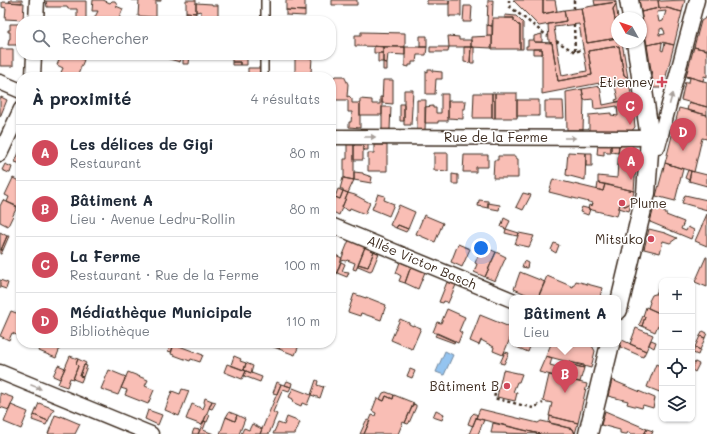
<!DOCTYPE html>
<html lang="fr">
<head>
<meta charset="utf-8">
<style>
  body { margin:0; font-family:Mali,sans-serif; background:#f6f6f7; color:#1f2937 }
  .controls { position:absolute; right:12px; bottom:12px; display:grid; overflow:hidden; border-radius:8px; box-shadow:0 1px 3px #0004 }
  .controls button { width:36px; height:36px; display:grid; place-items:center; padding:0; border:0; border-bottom:1px solid #e0e1e3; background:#fff; color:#1f2937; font:20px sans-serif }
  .compass { position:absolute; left:611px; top:12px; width:36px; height:36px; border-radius:50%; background:#fff; box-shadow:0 1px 3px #0004; rotate:310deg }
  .you { position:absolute; left:481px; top:248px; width:14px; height:14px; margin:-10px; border:3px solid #fff; border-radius:50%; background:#1a73e8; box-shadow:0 0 0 6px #1a73e833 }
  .badge { display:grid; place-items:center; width:26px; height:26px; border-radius:50%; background:#d1495b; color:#fff; font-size:13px; font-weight:700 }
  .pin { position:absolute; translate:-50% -33px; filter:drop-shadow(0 1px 2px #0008) }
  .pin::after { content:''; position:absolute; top:21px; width:14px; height:12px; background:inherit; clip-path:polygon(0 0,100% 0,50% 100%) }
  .popup { position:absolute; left:509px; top:295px; width:112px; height:52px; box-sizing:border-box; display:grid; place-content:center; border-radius:8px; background:#fff; filter:drop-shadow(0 1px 3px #0005); font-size:13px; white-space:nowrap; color:#747a83 }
  .popup b { font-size:15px; color:#1f2937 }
  .popup::after { content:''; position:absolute; left:50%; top:100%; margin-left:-8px; border:8px solid transparent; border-top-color:#fff }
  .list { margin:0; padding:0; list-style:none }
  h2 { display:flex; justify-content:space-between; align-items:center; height:52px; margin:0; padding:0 16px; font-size:17px }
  h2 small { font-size:13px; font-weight:400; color:#747a83 }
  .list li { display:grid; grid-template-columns:26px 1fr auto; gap:12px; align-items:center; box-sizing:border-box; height:56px; padding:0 16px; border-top:1px solid #e0e1e3 }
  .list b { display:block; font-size:15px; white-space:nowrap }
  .list p { margin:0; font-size:13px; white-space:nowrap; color:#747a83 }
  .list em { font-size:13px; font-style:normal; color:#747a83 }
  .icon { flex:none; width:22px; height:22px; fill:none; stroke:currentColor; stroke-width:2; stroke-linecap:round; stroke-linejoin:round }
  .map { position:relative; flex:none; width:707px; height:434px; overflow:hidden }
  .search { position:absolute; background:#fff; box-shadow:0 1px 3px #0004; left:16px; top:16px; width:320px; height:44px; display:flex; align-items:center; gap:10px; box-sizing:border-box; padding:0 14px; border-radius:16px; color:#747a83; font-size:15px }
  .panel { position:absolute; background:#fff; box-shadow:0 1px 3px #0004; left:16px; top:72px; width:320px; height:276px; border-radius:16px }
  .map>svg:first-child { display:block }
</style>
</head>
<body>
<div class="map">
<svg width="707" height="434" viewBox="0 0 707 434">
  <rect width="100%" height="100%" fill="#fff"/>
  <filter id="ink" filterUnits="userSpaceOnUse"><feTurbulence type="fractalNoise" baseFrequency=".025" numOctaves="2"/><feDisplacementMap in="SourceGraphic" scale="8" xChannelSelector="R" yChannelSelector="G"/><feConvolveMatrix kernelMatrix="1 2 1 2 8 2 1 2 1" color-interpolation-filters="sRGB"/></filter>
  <g filter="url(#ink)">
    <path fill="#94c4f0" stroke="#70869c" d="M 445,351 L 453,355 L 444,375 L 436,372 Z"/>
    <path fill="#f9beb5" stroke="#3b2a1e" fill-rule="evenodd" d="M 10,0 L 22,0 L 22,3 L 9,2 Z
      M 93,0 L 103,0 L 110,3 L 112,1 L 115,1 L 117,4 L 116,6 L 123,9 L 118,21 L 93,21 L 98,11 L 92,11 Z
      M 131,0 L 161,0 L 161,1 L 156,1 L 156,17 L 138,16 L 139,0 Z
      M 186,0 L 196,0 L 196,13 L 186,12 Z
      M 286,0 L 305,0 L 305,11 L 286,10 Z
      M 332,0 L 357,0 L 357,5 L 332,5 Z
      M 427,0 L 449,0 L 449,4 L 427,4 Z
      M 449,0 L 461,0 L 461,16 L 450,16 L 450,17 L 449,17 Z
      M 488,0 L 493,0 L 492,26 L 487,25 Z
      M 513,0 L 543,0 L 543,14 L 564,10 L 566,21 L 539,26 Z
      M 543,0 L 555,0 L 557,11 L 543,14 Z
      M 594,0 L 615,0 L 616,2 L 595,5 Z
      M 639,0 L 658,0 L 659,8 L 641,12 Z
      M 658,0 L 661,1 L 685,0 L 682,12 L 667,8 L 659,8 Z
      M 46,1 L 86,1 L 86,21 L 77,21 L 77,9 L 68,9 L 67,7 L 47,7 Z
      M 2,2 L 24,3 L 23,20 L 5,19 L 6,8 L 2,7 Z
      M 616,2 L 616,4 L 613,9 L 617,31 L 617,38 L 587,43 L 581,8 Z
      M 196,3 L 212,4 L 212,5 L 218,5 L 218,21 L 201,21 L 201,11 L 196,12 Z
      M 616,4 L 618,18 L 617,18 L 617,31 L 613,9 Z
      M 464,6 L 472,6 L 471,22 L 463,22 Z
      M 581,8 L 587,43 L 617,38 L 617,42 L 622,42 L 628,78 L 624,75 L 619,46 L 588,51 L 592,75 L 558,81 L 552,43 L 549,42 L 548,24 L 566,21 L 564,10 ZM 579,24 L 587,71 L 562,76 L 554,27 Z
      M 659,8 L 667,8 L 682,12 L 674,45 L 662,42 L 647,45 L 641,12 ZM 666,11 L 663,21 L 659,22 L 657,12 ZM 663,28 L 663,30 L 664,30 L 665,34 L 659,35 L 659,33 L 660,32 L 660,29 Z
      M 286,10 L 305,11 L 305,16 L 286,15 Z
      M 186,12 L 196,13 L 196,17 L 186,16 Z
      M 505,15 L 516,16 L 523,23 L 523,49 L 520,49 L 520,25 L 518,25 L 514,21 L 514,18 L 505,18 Z
      M 707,17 L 707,50 L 694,47 L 701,21 Z
      M 493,18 L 514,18 L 514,21 L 518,25 L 520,25 L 520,49 L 492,49 Z
      M 10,24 L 20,24 L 19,45 L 8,45 L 9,39 L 10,39 L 10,32 L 8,32 L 8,30 L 10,30 Z
      M 487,25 L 492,26 L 492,35 L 487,35 Z
      M 361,32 L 405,33 L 405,47 L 355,46 L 355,35 L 361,35 Z
      M 542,34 L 542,42 L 534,42 L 534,36 Z
      M 420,36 L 427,36 L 427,47 L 420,47 Z
      M 448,36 L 459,37 L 459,40 L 471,40 L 471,47 L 449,47 Z
      M 492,36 L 492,48 L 471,47 L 471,37 Z
      M 528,40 L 534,40 L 534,42 L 552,43 L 558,81 L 592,75 L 588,51 L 619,46 L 624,75 L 628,78 L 629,81 L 606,85 L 605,82 L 542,94 L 542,49 L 526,49 L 526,46 L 528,46 Z
      M 662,42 L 662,43 L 661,50 L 663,51 L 665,43 L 674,45 L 663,88 L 654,88 L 647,45 Z
      M 374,46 L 383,47 L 383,53 L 374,53 Z
      M 383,47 L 405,47 L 405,55 L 388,54 L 387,63 L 383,62 Z
      M 405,47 L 427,47 L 426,55 L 417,55 L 416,62 L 412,62 L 412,65 L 409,65 L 409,67 L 405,66 Z
      M 430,47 L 449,47 L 448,52 L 430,52 Z
      M 464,47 L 471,47 L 470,63 L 464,62 Z
      M 471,47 L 474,47 L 474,63 L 470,63 Z
      M 694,47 L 707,50 L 707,77 L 704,76 L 703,81 L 686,76 Z
      M 0,49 L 13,49 L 13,66 L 0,66 Z
      M 533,49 L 542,49 L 543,54 L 533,54 Z
      M 378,53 L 383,53 L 383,62 L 378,62 Z
      M 61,55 L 78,55 L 77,57 L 84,60 L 77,77 L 59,77 L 63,68 L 57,65 Z
      M 163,55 L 182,55 L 180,62 L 162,57 Z
      M 183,55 L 190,55 L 189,64 L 183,64 Z
      M 232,55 L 247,55 L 247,65 L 240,65 L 240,62 L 232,62 Z
      M 295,57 L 312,58 L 311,73 L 295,73 Z
      M 232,62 L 240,62 L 240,65 L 232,65 Z
      M 383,62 L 387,63 L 387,70 L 383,70 Z
      M 248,68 L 261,68 L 261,77 L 249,76 L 248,75 Z
      M 428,69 L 432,69 L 432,71 L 442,72 L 442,79 L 436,79 L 435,94 L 426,94 L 426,71 L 428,72 Z
      M 234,74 L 245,75 L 245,77 L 233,77 Z
      M 335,76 L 344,76 L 348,84 L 347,97 L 349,96 L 352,99 L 352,103 L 360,103 L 360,128 L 349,127 L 349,122 L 351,122 L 352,112 L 348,112 L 348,100 L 331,100 L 331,83 L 332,83 L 332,80 Z
      M 686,76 L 707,82 L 707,107 L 681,100 L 685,82 L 689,82 L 690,78 L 686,77 Z
      M 383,80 L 393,80 L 393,104 L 382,103 Z
      M 629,83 L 632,99 L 616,102 L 615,100 L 618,99 L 615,86 Z
      M 600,86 L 603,105 L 632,99 L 635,127 L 630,133 L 589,132 L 589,115 L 611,113 L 611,115 L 618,116 L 617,106 L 604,108 L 594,109 L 593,99 L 584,100 L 582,89 Z
      M 582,89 L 584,100 L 583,130 L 567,130 L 566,92 Z
      M 404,90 L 413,90 L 411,125 L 404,125 Z
      M 474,93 L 492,93 L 492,118 L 473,118 Z
      M 492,93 L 495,93 L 495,118 L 492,118 Z
      M 495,93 L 517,93 L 517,118 L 495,118 Z
      M 441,94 L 448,94 L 448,121 L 438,121 L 438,123 L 425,123 L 425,107 L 433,106 L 433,108 L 436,108 L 436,113 L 441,113 Z
      M 1,97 L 7,100 L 0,117 L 0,99 Z
      M 380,97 L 382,97 L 382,115 L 360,115 L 360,99 L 372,100 L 372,104 L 380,104 Z
      M 417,100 L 426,100 L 425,131 L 417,131 Z
      M 517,100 L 539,100 L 539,116 L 517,116 Z
      M 448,101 L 466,101 L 465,109 L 463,109 L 463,119 L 448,118 Z
      M 545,101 L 563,101 L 564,118 L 545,118 Z
      M 689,102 L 707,107 L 707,115 L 687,110 Z
      M 400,104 L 404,104 L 404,121 L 400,121 Z
      M 382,107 L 391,107 L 390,130 L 382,130 Z
      M 679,108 L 707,115 L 707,139 L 702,138 L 694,172 L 665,163 Z
      M 347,142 L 354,142 L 354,180 L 344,178 L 344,159 L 347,159 Z
      M 354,142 L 363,142 L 363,160 L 354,160 Z
      M 363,142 L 368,142 L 368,150 L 363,150 Z
      M 374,145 L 387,145 L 387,171 L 368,171 L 368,153 L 374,153 Z
      M 598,145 L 611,145 L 611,153 L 607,153 L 606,151 L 604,151 L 604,155 L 597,154 Z
      M 611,145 L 619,145 L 618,153 L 611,152 Z
      M 619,145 L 631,145 L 637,151 L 634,191 L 598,183 L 598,176 L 617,178 Z
      M 21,148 L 21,164 L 15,162 Z
      M 331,151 L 335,152 L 334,173 L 331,172 Z
      M 568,152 L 586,153 L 585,180 L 566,175 Z
      M 434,153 L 448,153 L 448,171 L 434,170 Z
      M 586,153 L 592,153 L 592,166 L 586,166 Z
      M 464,155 L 488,155 L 488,167 L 476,167 L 476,172 L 463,172 Z
      M 498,156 L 515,156 L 515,158 L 518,159 L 518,178 L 493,178 L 494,160 L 498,160 Z
      M 665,163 L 683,169 L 675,201 L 656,196 Z
      M 5,164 L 12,167 L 10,173 L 9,173 L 2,170 Z
      M 688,170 L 691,171 L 689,180 L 685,178 Z
      M 691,171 L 707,175 L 707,186 L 689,181 Z
      M 354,172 L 363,173 L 363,174 L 372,177 L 371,183 L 354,180 Z
      M 452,174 L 458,175 L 458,184 L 452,184 Z
      M 13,178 L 21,182 L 21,203 L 19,207 L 7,202 L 9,197 L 5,195 Z
      M 343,178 L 354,180 L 348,193 L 343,191 L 343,189 L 340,189 Z
      M 553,179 L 603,191 L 605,184 L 634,191 L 631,204 L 629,204 L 625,206 L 620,204 L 617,216 L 588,209 L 589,205 L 592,206 L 593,203 L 549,192 Z
      M 598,183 L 605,184 L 603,191 L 597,189 Z
      M 338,189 L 343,191 L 340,199 L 335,197 Z
      M 343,191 L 348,193 L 339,215 L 331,211 L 331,207 L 335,197 L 340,199 Z
      M 348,193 L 355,195 L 370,203 L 365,214 L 350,208 L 349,211 L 342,207 Z
      M 523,193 L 531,195 L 523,210 L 516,207 Z
      M 378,194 L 385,196 L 384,200 L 394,204 L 389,216 L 372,209 Z
      M 685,195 L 707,200 L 707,210 L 682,203 Z
      M 3,200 L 17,207 L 8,226 L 0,222 L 0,206 Z
      M 479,200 L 488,201 L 488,208 L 478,206 Z
      M 488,203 L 500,205 L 499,210 L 488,208 Z
      M 620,204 L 625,206 L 629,204 L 631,204 L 629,211 L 619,208 Z
      M 655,204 L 664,206 L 663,212 L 666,213 L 666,215 L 684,222 L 681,229 L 686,231 L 688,227 L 694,230 L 691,239 L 650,222 Z
      M 399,205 L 415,212 L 408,229 L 398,225 L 396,228 L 390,225 Z
      M 582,207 L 590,209 L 588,215 L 580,212 Z
      M 707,214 L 707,246 L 695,241 Z
      M 424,215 L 443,223 L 435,242 L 416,234 Z
      M 504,218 L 510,221 L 506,229 L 501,227 Z
      M 398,225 L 408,229 L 406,232 L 396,228 Z
      M 506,229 L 519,233 L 517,236 L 505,233 Z
      M 649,229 L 665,233 L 677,238 L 670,243 L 663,241 L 660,253 L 644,249 Z
      M 0,232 L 7,236 L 1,250 L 3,250 L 1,254 L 0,254 Z
      M 519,233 L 534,236 L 529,247 L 515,244 Z
      M 7,236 L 9,236 L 3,250 L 1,250 Z
      M 349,240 L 365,247 L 356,270 L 353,269 L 355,263 L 347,260 L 346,261 L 341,260 Z
      M 554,243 L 559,245 L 556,253 L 551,250 Z
      M 458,244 L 470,249 L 462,267 L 451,262 Z
      M 331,246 L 335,248 L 332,258 L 331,258 Z
      M 365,247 L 374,251 L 368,267 L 358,264 Z
      M 484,247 L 496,252 L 485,277 L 474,272 L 477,264 L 475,263 L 480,251 L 482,252 Z
      M 374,251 L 379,253 L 372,270 L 370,271 L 358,266 L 358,264 L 368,267 Z
      M 496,252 L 506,257 L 495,281 L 485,277 Z
      M 333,254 L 342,258 L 331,288 L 331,261 Z
      M 706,257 L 707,257 L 707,287 L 695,282 Z
      M 524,261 L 528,263 L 527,268 L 522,267 Z
      M 341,262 L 345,264 L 342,271 L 349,272 L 347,277 L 337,273 Z
      M 400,262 L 411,266 L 405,283 L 399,281 L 401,276 L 396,273 Z
      M 411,266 L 425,272 L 418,289 L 405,283 Z
      M 520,272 L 545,282 L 538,298 L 535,298 L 514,289 Z
      M 547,276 L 573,287 L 576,281 L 602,288 L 600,298 L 541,298 L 538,297 Z
      M 0,280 L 8,283 L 6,289 L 0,287 Z
      M 447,282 L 456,285 L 448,303 L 444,301 L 443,303 L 439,302 Z
      M 659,287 L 662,288 L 662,309 L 661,309 L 659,313 L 648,308 L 650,302 L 649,301 L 652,295 L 655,294 L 656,294 Z
      M 354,294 L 366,298 L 366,297 L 386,305 L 381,320 L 361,313 L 360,316 L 348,312 Z
      M 646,307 L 662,314 L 662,319 L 661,319 L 659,322 L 661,324 L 660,326 L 658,325 L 655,332 L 642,326 L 645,317 L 643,316 Z
      M 447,309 L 465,317 L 459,331 L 462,333 L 458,343 L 433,332 L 437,322 L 441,323 Z
      M 11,311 L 19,314 L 18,317 L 21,319 L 21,337 L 12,333 L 9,340 L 0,336 Z
      M 480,315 L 512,328 L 512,334 L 503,355 L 493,351 L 494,347 L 481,340 L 479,345 L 470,341 Z
      M 643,316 L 645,317 L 642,326 L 639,325 Z
      M 400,319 L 409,323 L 409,324 L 413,326 L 413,325 L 421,328 L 412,349 L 391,340 Z
      M 636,328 L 653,335 L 646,351 L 630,344 Z
      M 703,331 L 707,333 L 705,338 L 700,336 Z
      M 437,333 L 455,341 L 454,343 L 435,336 Z
      M 700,336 L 705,338 L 700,350 L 695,347 Z
      M 622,340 L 646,351 L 643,357 L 620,347 Z
      M 651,340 L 656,342 L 654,348 L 649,345 Z
      M 42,343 L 62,343 L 56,358 L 39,351 Z
      M 171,343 L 174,344 L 171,352 L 168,351 Z
      M 272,343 L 281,343 L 279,349 L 271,346 Z
      M 281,343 L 300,343 L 295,355 L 279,349 Z
      M 174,344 L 203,355 L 200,362 L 191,359 L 190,361 L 171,354 Z
      M 514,344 L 531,344 L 528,352 L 514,346 Z
      M 551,344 L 591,344 L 595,351 L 591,368 L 546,356 Z
      M 695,347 L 700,350 L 698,355 L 693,353 Z
      M 505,352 L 509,353 L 504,364 L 500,363 Z
      M 70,356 L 78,359 L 76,364 L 78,366 L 73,379 L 70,378 L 67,387 L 58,384 Z
      M 234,356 L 241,359 L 240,361 L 246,363 L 244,370 L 231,365 Z
      M 546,356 L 552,358 L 550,365 L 557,367 L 556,370 L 564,372 L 564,373 L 565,374 L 566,371 L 563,370 L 564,363 L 584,368 L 580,382 L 539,372 Z
      M 78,359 L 86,363 L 85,365 L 84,365 L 80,376 L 83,377 L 81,382 L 73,379 L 78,366 L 76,364 Z
      M 569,362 L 584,365 L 584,368 L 568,364 Z
      M 695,362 L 699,364 L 695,372 L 692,370 L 692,368 Z
      M 246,363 L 253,366 L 251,373 L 244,370 Z
      M 227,364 L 246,371 L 242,379 L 224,372 Z
      M 656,364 L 662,367 L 662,393 L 647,387 Z
      M 58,365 L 65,368 L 60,379 L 53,376 Z
      M 84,365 L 87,366 L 83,377 L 80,376 Z
      M 410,369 L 415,371 L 412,378 L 407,376 Z
      M 109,370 L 126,377 L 118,395 L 101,389 Z
      M 503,370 L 522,374 L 519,382 L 517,382 L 513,392 L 517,393 L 515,401 L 497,397 Z
      M 246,371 L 262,377 L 260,382 L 244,376 Z
      M 128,372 L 148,380 L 145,386 L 154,390 L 148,404 L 125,395 L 127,390 L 121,388 Z
      M 549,375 L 587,384 L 578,423 L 549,416 L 552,403 L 543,401 Z
      M 316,380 L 318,381 L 317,385 L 323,387 L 324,386 L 320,398 L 311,395 Z
      M 612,380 L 655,398 L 653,408 L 643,405 L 642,408 L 627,404 L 628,401 L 608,396 Z
      M 287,381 L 292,383 L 291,387 L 285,385 Z
      M 277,382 L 281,384 L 277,394 L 273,393 Z
      M 281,384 L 291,387 L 289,391 L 283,389 L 273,412 L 277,414 L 269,434 L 260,434 Z
      M 293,388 L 311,395 L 307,405 L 302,403 L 301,406 L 292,402 L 293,399 L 289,397 Z
      M 182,389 L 189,391 L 179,416 L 165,410 L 172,391 L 180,394 Z
      M 386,392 L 394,395 L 393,399 L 386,396 L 384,401 L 380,399 L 383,393 Z
      M 0,393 L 14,398 L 9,410 L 0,407 Z
      M 394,395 L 414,403 L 405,423 L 403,422 L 398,434 L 364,434 L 372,415 L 375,416 L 376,413 L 372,411 L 377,398 L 384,401 L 386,396 L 393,399 Z
      M 205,398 L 212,401 L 202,425 L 186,419 L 192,404 L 203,409 L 205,404 L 204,402 Z
      M 212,401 L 216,402 L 212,409 L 209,408 Z
      M 39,403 L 54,409 L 48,421 L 34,415 Z
      M 413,404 L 416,405 L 416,407 L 409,423 L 408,424 L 405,423 Z
      M 11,405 L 28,412 L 21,429 L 4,422 Z
      M 480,409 L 538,423 L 541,421 L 560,425 L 560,426 L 573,429 L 575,434 L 540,434 L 476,418 Z
      M 148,410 L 162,415 L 158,425 L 145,419 Z
      M 436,410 L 444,414 L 442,420 L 433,417 Z
      M 605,411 L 647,429 L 644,434 L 632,434 L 628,432 L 627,434 L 624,434 L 620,433 L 620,430 L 601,425 Z
      M 229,412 L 237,415 L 235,421 L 226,417 Z
      M 474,413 L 477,415 L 473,426 L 468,424 L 471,416 Z
      M 207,414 L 210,415 L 207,422 L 204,421 Z
      M 34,415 L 48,421 L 46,425 L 32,420 Z
      M 55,415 L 61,417 L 61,416 L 80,424 L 75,434 L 48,434 Z
      M 237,415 L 245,419 L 239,434 L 220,434 L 226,417 L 235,421 Z
      M 550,416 L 578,423 L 575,434 L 573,429 L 549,423 Z
      M 287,417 L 300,422 L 295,434 L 273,434 L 278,423 L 284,425 Z
      M 476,418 L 484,420 L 478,434 L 469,434 Z
      M 368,420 L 370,421 L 364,434 L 360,434 L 366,421 Z
      M 204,421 L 206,422 L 203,430 L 214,434 L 198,434 Z
      M 493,423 L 540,434 L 491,433 Z
      M 252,424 L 262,429 L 260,434 L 241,434 L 244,428 L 249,430 Z
      M 194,429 L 200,430 L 198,434 L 192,434 Z
      M 647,429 L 653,431 L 652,434 L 644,434 Z"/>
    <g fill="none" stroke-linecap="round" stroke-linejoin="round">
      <g stroke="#3b2a1e" stroke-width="10">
        <path id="service" d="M 265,21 L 265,0
          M 264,77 L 264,55"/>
      </g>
      <g stroke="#3b2a1e" stroke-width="17">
        <path id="minor" d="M 36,21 L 37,0
          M 33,77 L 34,55
          M 0,82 L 21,91
          M 331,137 L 637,138 L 661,137
          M 658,146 L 697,0
          M 0,154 L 21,109
          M 331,225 L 512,300
          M 0,372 L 151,434"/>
      </g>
      <g stroke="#3b2a1e" stroke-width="21">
        <path id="tertiary" d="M 629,0 L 632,18
          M 618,310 L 646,193 L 650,138 L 636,42
          M 588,434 L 610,344"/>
      </g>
      <path stroke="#3b2a1e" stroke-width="2.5" stroke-dasharray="3 3" stroke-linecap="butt" d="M 509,0 L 509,6 L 542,32 L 548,36
        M 574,9 L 574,0
        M 574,24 L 575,52
        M 556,41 L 575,52 L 583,49
        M 498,390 L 496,390 L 494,398 L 533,408 L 543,403"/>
      <use href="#service" stroke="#fff" stroke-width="7"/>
      <use href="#minor" stroke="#fff" stroke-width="14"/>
      <use href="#tertiary" stroke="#fff" stroke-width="18"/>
    </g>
    <defs><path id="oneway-solid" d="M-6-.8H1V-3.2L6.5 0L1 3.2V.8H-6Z"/></defs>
    <g fill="#a79f9a">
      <use href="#oneway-solid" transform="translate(671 99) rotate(-75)"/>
      <use href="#oneway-solid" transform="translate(370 137)"/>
      <use href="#oneway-solid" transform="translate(570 138)"/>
      <use href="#oneway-solid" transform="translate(36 387) rotate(22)"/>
    </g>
  </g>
  <g fill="#d1495b" stroke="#fff" stroke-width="1.5">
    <path d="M660 76h4v4h4v4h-4v4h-4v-4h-4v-4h4z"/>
    <circle cx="622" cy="203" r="4"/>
    <circle cx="651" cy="239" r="4"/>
    <circle cx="507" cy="386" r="4"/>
  </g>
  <g text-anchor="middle" stroke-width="3" stroke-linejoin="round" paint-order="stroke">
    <g font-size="13" fill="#3b2a1e" stroke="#fff" text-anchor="end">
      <text x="654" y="87">Etienney</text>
      <text x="630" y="208" text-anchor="start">Plume</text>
      <text x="643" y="244">Mitsuko</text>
      <text x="499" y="391">Bâtiment B</text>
    </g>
    <g font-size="13" fill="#3b2a1e" stroke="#fff">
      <text x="496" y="142">Rue de la Ferme</text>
      <text transform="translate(422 262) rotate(23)" y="5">Allée Victor Basch</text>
    </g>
  </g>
</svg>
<div class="controls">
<button>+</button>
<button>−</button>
<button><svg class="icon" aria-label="locate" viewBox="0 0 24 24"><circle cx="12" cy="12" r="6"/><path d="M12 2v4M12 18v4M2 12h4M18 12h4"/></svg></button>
<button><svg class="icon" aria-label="layers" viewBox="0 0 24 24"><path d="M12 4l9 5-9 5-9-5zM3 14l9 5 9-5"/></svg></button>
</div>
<svg class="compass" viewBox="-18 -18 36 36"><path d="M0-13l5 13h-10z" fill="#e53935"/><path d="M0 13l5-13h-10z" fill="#747a83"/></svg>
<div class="you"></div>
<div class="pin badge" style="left:631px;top:180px">A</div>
<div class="pin badge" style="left:565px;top:393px">B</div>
<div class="popup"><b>Bâtiment A</b>Lieu</div>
<div class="pin badge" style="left:630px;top:125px">C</div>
<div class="pin badge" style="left:683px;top:151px">D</div>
<div class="search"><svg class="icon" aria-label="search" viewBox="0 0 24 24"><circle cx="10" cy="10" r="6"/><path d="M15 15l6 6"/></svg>Rechercher</div>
<section class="panel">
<h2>À proximité<small>4 résultats</small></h2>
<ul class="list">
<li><span class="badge">A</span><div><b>Les délices de Gigi</b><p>Restaurant</p></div><em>80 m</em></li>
<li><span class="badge">B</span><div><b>Bâtiment A</b><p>Lieu · Avenue Ledru-Rollin</p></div><em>80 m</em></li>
<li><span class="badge">C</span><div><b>La Ferme</b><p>Restaurant · Rue de la Ferme</p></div><em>100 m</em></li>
<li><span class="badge">D</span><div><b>Médiathèque Municipale</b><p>Bibliothèque</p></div><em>110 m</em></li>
</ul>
</section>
</div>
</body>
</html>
